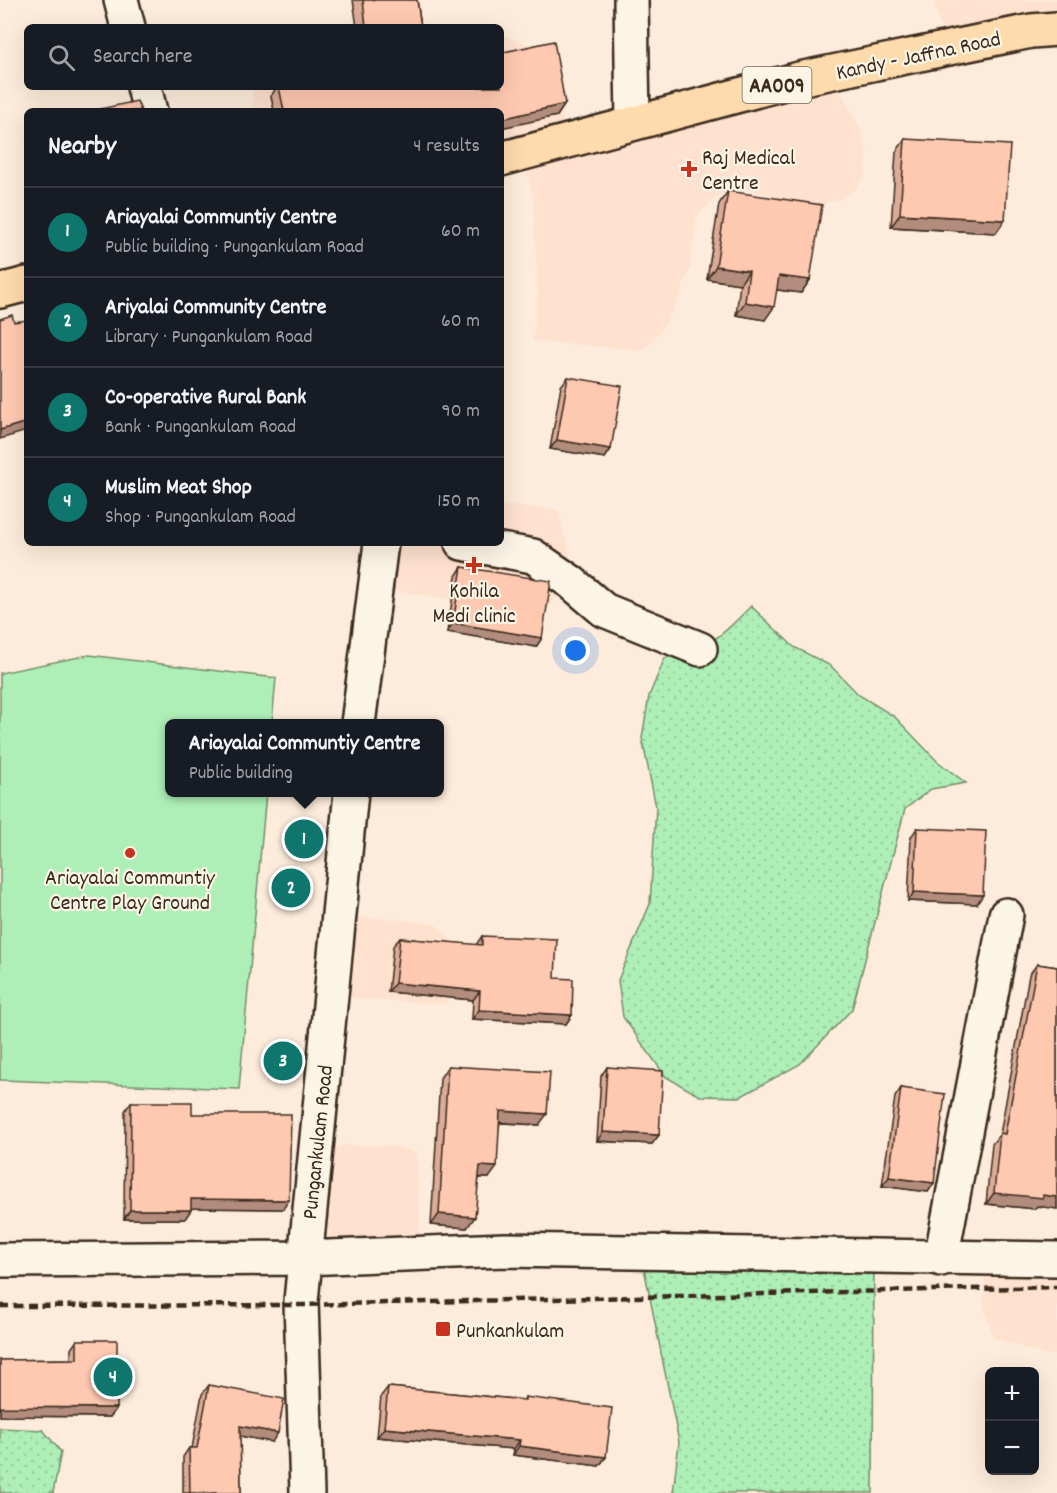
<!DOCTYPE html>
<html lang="en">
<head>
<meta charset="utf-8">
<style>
  body { margin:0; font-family:Dekko,sans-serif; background:#20242c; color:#f1f3f6 }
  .controls { position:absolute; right:18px; bottom:18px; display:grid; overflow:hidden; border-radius:9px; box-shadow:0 6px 24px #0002 }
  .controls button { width:54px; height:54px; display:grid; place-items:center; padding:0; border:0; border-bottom:2px solid #363941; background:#171b24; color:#f1f3f6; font:30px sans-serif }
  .you { position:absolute; left:576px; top:651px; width:21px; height:21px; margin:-15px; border:4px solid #fff; border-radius:50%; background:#1a73e8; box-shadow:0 0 0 9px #1a73e833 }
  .badge { display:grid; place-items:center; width:39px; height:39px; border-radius:50%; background:#0f766e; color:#fff; font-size:20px; font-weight:700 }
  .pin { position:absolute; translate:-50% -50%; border:3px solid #fff; box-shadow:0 2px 6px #0006 }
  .popup { position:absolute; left:165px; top:719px; width:279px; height:78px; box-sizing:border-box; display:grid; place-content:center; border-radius:9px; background:#171b24; filter:drop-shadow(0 2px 4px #0005); font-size:20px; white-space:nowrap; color:#9ea1a6 }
  .popup b { font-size:22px; color:#f1f3f6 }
  .popup::after { content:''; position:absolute; left:50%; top:100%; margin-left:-12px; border:12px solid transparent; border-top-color:#171b24 }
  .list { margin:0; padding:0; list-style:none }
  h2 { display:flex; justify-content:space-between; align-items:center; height:78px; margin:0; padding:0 24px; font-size:26px }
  h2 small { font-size:20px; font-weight:400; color:#9ea1a6 }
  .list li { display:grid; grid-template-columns:39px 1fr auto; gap:18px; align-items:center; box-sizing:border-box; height:90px; padding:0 24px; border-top:2px solid #363941 }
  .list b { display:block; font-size:22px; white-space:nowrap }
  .list p { margin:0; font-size:20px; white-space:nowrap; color:#9ea1a6 }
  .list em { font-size:20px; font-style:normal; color:#9ea1a6 }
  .icon { flex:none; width:33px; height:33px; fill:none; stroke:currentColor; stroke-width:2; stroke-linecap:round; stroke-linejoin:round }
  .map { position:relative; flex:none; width:1057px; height:1493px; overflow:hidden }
  .search { position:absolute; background:#171b24; box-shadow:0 6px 24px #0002; left:24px; top:24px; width:480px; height:66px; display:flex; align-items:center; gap:15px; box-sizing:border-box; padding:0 21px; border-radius:9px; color:#9ea1a6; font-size:22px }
  .panel { position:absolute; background:#171b24; box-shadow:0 6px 24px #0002; left:24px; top:108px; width:480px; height:438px; border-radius:9px }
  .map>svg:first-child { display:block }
</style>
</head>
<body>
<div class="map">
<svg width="1057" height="1493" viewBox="0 0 1057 1493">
  <defs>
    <pattern id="grass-dots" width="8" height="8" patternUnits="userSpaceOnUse" patternTransform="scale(1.5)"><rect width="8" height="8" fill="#aeefb7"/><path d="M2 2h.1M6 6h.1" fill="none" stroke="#97cd9d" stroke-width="1.8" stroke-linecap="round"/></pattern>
  </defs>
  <rect width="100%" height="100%" fill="#fdecdb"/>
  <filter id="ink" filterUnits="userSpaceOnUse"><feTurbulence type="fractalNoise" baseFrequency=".0167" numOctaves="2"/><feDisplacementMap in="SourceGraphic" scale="12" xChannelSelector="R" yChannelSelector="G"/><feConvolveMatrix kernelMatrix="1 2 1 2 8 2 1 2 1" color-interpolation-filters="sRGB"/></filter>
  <g filter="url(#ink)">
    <path fill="#fee1ce" d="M 934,0 L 1057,0 L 1057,29 L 943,37 Z
      M 501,35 L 526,43 L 554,46 L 565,141 L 830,73 L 859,125 L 867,151 L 865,175 L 856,189 L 840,199 L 819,205 L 801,203 L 739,187 L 726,191 L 715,199 L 696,217 L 690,268 L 679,297 L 664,326 L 644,350 L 533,341 L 538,295 L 533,198 L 522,153 L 501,159 L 501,111 L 254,111 L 252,92 L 255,87 L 501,87 Z
      M 501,505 L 558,510 L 570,554 L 569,577 L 550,607 L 479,603 L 376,588 L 381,543 L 501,543 Z
      M 338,916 L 406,920 L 436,925 L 457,947 L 454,978 L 445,1004 L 330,997 Z
      M 346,1145 L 394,1146 L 417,1153 L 421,1253 L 304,1258 L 315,1152 Z
      M 986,1267 L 1057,1269 L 1057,1355 L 1044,1355 L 993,1337 L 983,1303 Z"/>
    <path fill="url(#grass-dots)" stroke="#748c6a" stroke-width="1.5" d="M 751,606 L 794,647 L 831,666 L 859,695 L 895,717 L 937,761 L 966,783 L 931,789 L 905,809 L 852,1009 L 800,1064 L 740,1097 L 700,1096 L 666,1077 L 623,1017 L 618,980 L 650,904 L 656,807 L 642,738 L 649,696 L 665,658 C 711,647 718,639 751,606 Z
      M 641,1253 L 874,1258 L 873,1493 L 673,1493 L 679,1442 Z
      M 0,1428 L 43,1430 L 61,1452 L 53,1493 L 0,1493 Z"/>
    <path fill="#aeefb7" stroke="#748c6a" stroke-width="1.5" d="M 89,655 L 276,678 L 272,723 L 169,724 L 169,792 L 266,793 L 239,1089 L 0,1080 L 0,673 Z"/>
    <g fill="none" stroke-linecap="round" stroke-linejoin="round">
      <g stroke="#3b2a1e" stroke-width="38">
        <path id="minor" d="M 121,0 L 128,27
          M 631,0 L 633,123
          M 144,87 L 150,111
          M 462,543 L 533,556 L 571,582 L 604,610 L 700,649
          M 358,724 L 381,543
          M 941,1259 L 1006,915
          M 0,1260 L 304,1258 L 505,1250 L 1057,1259
          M 307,1493 L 301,1301 L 351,792"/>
      </g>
      <g stroke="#3b2a1e" stroke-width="38">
        <path id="trunk" d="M 501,159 L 799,79 L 1031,31 L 1057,29
          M 0,291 L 27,284"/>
      </g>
      <use href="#minor" stroke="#fcf5e5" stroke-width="33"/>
      <use href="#trunk" stroke="#fedbac" stroke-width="33"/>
      <path stroke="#3b2a1e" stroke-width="4.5" stroke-dasharray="9 4.5" stroke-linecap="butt" d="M 0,1306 L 302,1305 L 1057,1287"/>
    </g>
    <path fill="#dbac98" stroke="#3b2a1e" stroke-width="1.5" d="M 353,0 L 417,0 L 421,27 L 357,27 Z
      M 504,52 L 565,104 L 557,116 L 501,111 L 274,111 L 271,96 L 277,87 L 501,87 Z
      M 905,139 L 1005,220 L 996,233 L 891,227 L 896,152 Z
      M 728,191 L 810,280 L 801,293 L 777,290 L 765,320 L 736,315 L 740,284 L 707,279 L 719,204 Z
      M 568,377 L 611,449 L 605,458 L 550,449 L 561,386 Z
      M 462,567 L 542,638 L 536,647 L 447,632 L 456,576 Z
      M 917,828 L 977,904 L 908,901 L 911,837 Z
      M 482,936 L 555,978 L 572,1015 L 566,1024 L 472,1019 L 473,1000 L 388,992 L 393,946 L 400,938 L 476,945 Z
      M 1037,964 L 1057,967 L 1057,1209 L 1037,1206 L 1035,1209 L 986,1204 L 992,1144 L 1000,1134 L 1029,975 Z
      M 448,1066 L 539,1125 L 500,1123 L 489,1178 L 479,1178 L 467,1228 L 431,1225 L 440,1078 Z
      M 607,1067 L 659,1135 L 652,1144 L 597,1141 L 601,1076 Z
      M 901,1088 L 934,1183 L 928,1192 L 882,1186 L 895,1097 Z
      M 131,1102 L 192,1114 L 283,1209 L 191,1208 L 185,1219 L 124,1219 L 125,1111 Z
      M 77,1340 L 117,1408 L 110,1417 L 0,1416 L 0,1360 L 71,1359 L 71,1349 Z
      M 209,1385 L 272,1442 L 240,1436 L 241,1493 L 183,1493 L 183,1457 L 189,1448 L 192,1448 L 202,1394 Z
      M 388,1387 L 524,1400 L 525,1397 L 606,1457 L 599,1466 L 513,1455 L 514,1449 L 377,1437 L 381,1396 Z"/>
    <path fill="#b28c7c" stroke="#3b2a1e" stroke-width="1.5" d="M 565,104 L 557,116 L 501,128 L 501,119 Z
      M 900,214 L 1005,220 L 996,233 L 891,227 Z
      M 716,266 L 749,271 L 740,284 L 707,279 Z
      M 779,276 L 810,280 L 801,293 L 770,289 Z
      M 745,302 L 774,307 L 765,320 L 736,315 Z
      M 27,422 L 27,431 L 0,439 L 0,430 Z
      M 557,440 L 611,449 L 605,458 L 550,449 Z
      M 453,623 L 542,638 L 536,647 L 447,632 Z
      M 914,892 L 983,895 L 977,904 L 908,901 Z
      M 395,983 L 480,991 L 473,1000 L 388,992 Z
      M 479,1010 L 572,1015 L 566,1024 L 472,1019 Z
      M 500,1111 L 547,1114 L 539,1125 L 492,1122 Z
      M 603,1132 L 659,1135 L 652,1144 L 597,1141 Z
      M 480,1166 L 497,1167 L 489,1178 L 472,1177 Z
      M 889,1177 L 934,1183 L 928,1192 L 882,1186 Z
      M 994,1193 L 1043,1195 L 1057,1197 L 1057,1209 L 1037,1206 L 1035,1209 L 986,1204 Z
      M 191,1199 L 289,1200 L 283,1209 L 185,1208 Z
      M 130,1210 L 191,1210 L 185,1219 L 124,1219 Z
      M 439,1214 L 475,1217 L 467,1228 L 431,1225 Z
      M 0,1407 L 117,1408 L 110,1417 L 0,1416 Z
      M 240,1426 L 278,1433 L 272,1442 L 234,1435 Z
      M 384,1428 L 520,1440 L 514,1449 L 377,1437 Z
      M 519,1446 L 606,1457 L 599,1466 L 513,1455 Z"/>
    <path fill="#ffc8b1" stroke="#3b2a1e" stroke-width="1.5" d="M 363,0 L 417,0 L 421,27 L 366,27 Z
      M 501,34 L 504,52 L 554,41 L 565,104 L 501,119 L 501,111 L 284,111 L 279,87 L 501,87 Z
      M 137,101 L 141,111 L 91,111 Z
      M 905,139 L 1010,145 L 1005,220 L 900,214 Z
      M 728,191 L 822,205 L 810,280 L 779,276 L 774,307 L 745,302 L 749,271 L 716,266 Z
      M 12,315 L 14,322 L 27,320 L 27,422 L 0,430 L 0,319 Z
      M 568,377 L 622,386 L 611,449 L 557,440 Z
      M 462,567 L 551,581 L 542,638 L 453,623 Z
      M 917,828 L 986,831 L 983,895 L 914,892 Z
      M 482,936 L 557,939 L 555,978 L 573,979 L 572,1015 L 479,1010 L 480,991 L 395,983 L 400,938 L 482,945 Z
      M 1037,964 L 1057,967 L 1057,1197 L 1043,1195 L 1043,1198 L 994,1193 L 1000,1133 L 1005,1134 Z
      M 448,1066 L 550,1072 L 547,1114 L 500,1111 L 497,1167 L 480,1166 L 475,1217 L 439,1214 Z
      M 607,1067 L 663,1071 L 659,1135 L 603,1132 Z
      M 901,1088 L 945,1094 L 934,1183 L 889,1177 Z
      M 131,1102 L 192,1102 L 192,1114 L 291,1114 L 289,1200 L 191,1199 L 191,1210 L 130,1210 Z
      M 77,1340 L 117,1340 L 117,1408 L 0,1407 L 0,1360 L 77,1359 Z
      M 209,1385 L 284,1399 L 278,1433 L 240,1426 L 241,1493 L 190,1493 L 189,1448 L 197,1448 Z
      M 388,1387 L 525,1400 L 525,1397 L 612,1408 L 606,1457 L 519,1446 L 520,1440 L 384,1428 Z"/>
  </g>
  <g fill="#c8321e" stroke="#fcf5e5" stroke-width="2">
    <path d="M686 160h6v6h6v6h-6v6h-6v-6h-6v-6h6z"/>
    <path d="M471 556h6v6h6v6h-6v6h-6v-6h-6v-6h6z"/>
    <circle cx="130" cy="853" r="6"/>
    <rect x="435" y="1321" width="16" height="16" rx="3"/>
  </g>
  <g text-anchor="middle" stroke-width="4.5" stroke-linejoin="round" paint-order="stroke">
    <rect fill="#fcf5e5" stroke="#75675a" stroke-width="1.5" x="742.5" y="67" width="69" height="36" rx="4.5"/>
    <g font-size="21" font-weight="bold" fill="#3b2a1e">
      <text x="777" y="92">AA009</text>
    </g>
    <g font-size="22" fill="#3b2a1e" stroke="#fcf5e5">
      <text transform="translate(918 54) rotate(-12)" y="8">Kandy - Jaffna Road</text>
      <text transform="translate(316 1142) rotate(-84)" y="8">Pungankulam Road</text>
    </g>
    <g font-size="22" fill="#3b2a1e" stroke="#fcf5e5" text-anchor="start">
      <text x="702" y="164">Raj Medical<tspan x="702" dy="25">Centre</tspan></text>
      <text x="474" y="597" text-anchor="middle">Kohila<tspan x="474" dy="25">Medi clinic</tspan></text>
      <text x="130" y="884" text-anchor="middle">Ariayalai Communtiy<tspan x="130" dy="25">Centre Play Ground</tspan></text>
      <text x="456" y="1337">Punkankulam</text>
    </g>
  </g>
</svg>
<div class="controls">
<button>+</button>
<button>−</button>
</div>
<div class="you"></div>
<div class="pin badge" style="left:304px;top:839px">1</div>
<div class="popup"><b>Ariayalai Communtiy Centre</b>Public building</div>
<div class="pin badge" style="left:291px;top:888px">2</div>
<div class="pin badge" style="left:283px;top:1061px">3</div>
<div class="pin badge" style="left:113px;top:1377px">4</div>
<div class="search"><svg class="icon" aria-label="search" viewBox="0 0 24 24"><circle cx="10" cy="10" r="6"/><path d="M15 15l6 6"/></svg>Search here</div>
<section class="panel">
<h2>Nearby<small>4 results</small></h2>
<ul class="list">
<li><span class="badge">1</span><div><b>Ariayalai Communtiy Centre</b><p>Public building · Pungankulam Road</p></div><em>60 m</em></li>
<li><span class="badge">2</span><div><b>Ariyalai Community Centre</b><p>Library · Pungankulam Road</p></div><em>60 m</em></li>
<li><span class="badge">3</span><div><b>Co-operative Rural Bank</b><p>Bank · Pungankulam Road</p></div><em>90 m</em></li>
<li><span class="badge">4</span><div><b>Muslim Meat Shop</b><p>Shop · Pungankulam Road</p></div><em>150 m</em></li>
</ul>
</section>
</div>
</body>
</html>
